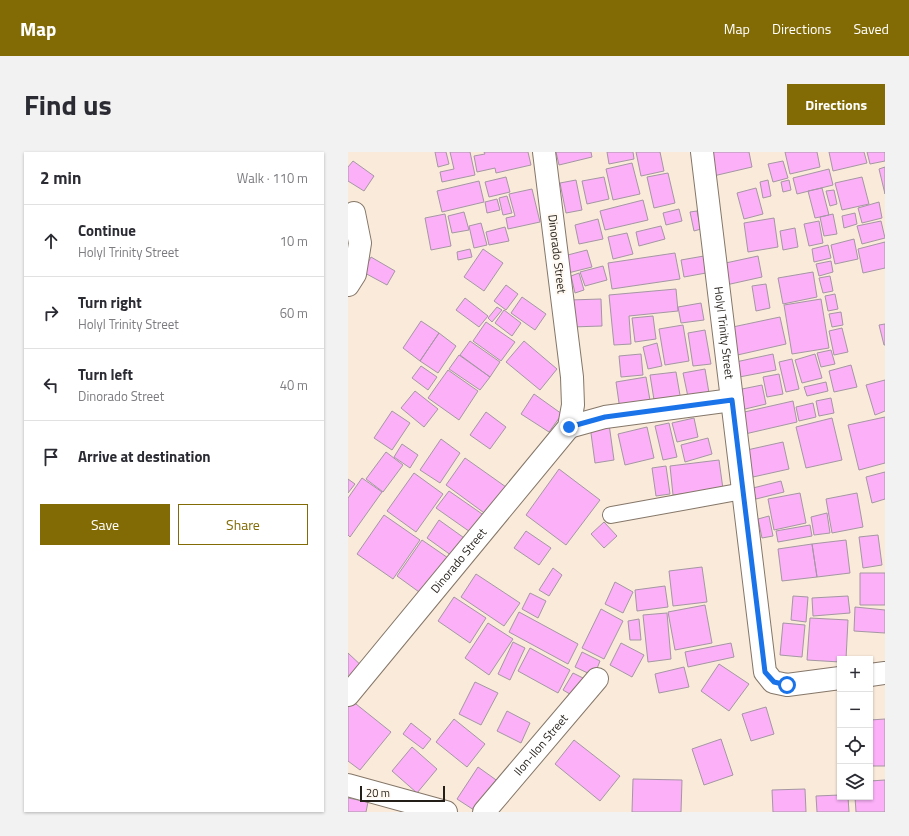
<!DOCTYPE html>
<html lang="en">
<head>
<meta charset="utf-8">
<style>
  body { margin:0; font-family:"Titillium Web",sans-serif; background:#f2f2f3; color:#2b2b33 }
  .controls { position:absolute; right:12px; bottom:12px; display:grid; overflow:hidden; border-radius:0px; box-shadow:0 1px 3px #0004 }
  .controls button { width:36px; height:36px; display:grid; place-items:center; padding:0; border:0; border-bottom:1px solid #e1e1e2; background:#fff; color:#2b2b33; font:20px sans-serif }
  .scale { position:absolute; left:12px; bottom:10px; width:85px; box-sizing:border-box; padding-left:4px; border:2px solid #231e18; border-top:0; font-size:11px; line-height:14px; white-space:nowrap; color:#231e18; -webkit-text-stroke:3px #fff9f2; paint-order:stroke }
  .stop { position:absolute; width:12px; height:12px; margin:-9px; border:3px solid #1a73e8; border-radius:50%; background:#fff }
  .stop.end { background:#1a73e8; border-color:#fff; box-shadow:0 1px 4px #0008 }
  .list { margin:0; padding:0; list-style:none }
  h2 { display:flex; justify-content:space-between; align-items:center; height:52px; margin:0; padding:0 16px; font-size:17px }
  h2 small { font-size:13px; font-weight:400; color:#7c7c81 }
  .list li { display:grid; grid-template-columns:26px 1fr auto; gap:12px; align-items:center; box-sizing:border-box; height:72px; padding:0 16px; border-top:1px solid #e1e1e2 }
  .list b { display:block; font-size:15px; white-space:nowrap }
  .list p { margin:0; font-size:13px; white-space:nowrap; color:#7c7c81 }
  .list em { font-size:13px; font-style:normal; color:#7c7c81 }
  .actions { display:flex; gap:8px; padding:12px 16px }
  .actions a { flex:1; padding:9px 0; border:1px solid #826b05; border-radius:0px; text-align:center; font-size:14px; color:#826b05 }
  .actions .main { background:#826b05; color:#fff }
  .icon { flex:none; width:22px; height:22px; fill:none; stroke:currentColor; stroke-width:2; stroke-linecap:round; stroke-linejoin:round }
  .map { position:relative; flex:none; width:537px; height:660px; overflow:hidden; border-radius:0px }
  header { display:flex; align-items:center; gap:24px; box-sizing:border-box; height:56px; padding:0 20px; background:#826b05; color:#fff }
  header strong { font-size:19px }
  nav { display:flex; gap:22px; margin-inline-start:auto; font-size:14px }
  .intro { display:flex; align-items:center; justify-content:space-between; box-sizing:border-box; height:96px; padding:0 24px }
  h1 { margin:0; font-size:28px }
  .button { padding:10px 18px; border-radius:0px; background:#826b05; color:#fff; font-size:14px; font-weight:700 }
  main { display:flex; gap:24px; padding:0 24px }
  aside { flex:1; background:#fff; border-radius:0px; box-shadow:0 1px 3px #0004 }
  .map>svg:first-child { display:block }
</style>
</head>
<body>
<header>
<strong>Map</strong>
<nav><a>Map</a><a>Directions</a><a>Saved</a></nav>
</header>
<div class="intro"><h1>Find us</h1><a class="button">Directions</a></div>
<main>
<aside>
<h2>2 min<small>Walk · 110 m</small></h2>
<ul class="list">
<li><svg class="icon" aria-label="ahead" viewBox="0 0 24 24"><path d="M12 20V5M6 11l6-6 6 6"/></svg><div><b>Continue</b><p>Holyl Trinity Street</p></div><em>10 m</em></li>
<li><svg class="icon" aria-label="right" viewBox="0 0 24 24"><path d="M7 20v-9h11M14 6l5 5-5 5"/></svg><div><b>Turn right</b><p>Holyl Trinity Street</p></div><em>60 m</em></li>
<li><svg class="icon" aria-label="left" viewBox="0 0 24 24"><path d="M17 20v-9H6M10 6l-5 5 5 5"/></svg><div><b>Turn left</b><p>Dinorado Street</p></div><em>40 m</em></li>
<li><svg class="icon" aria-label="arrive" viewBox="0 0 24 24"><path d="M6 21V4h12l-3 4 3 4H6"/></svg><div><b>Arrive at destination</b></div></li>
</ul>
<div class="actions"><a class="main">Save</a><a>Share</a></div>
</aside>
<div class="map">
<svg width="537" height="660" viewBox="0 0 537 660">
  <rect width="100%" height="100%" fill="#f9eada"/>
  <path fill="#fbb0f8" stroke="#a596a3" d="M 87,0 L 98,0 L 101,12 L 90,15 Z
    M 102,0 L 122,0 L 127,23 L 94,30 L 92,20 L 106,17 Z
    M 136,0 L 180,0 L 183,13 L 148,21 L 147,16 L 129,20 L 126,4 L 137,2 Z
    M 208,0 L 243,0 L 244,5 L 211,13 Z
    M 259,0 L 285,0 L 286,7 L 261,12 Z
    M 288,0 L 312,0 L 316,19 L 293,24 Z
    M 356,0 L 401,0 L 404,15 L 361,25 Z
    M 437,0 L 469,0 L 472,15 L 442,22 Z
    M 481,0 L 516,0 L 519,11 L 485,19 Z
    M 519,0 L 537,0 L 537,9 L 522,12 Z
    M 5,9 L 26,24 L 16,39 L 0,29 L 0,15 Z
    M 435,9 L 440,26 L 425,30 L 420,12 Z
    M 284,11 L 292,42 L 265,48 L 258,17 Z
    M 537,15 L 537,42 L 531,17 Z
    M 481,17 L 485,33 L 449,42 L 445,26 Z
    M 320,21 L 327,51 L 306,56 L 299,25 Z
    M 158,25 L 162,40 L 141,45 L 137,30 Z
    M 256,25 L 261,47 L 239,52 L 234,29 Z
    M 514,25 L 521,52 L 494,58 L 487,31 Z
    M 228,28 L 234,58 L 218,61 L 212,31 Z
    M 420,28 L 423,44 L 415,46 L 412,30 Z
    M 441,28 L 443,38 L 435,40 L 433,30 Z
    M 131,29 L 136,50 L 94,60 L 89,39 Z
    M 408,36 L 415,62 L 396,67 L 389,41 Z
    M 474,36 L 481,63 L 467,66 L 460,39 Z
    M 184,37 L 192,70 L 160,77 L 158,66 L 167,64 L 161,42 Z
    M 486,38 L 489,52 L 482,54 L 478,39 Z
    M 159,44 L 164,61 L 155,63 L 151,46 Z
    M 149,47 L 152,58 L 139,61 L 137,50 Z
    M 295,48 L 300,68 L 257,78 L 252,59 Z
    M 531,50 L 534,66 L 514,71 L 510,56 Z
    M 331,57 L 334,69 L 318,73 L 315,61 Z
    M 349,59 L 353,77 L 346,79 L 342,60 Z
    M 116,60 L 121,78 L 104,81 L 100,64 Z
    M 507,61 L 509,72 L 496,76 L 494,64 Z
    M 97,62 L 103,94 L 83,98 L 77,66 Z
    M 485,62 L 489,82 L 476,84 L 472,65 Z
    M 426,66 L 430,95 L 400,100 L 396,71 Z
    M 250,67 L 255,87 L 231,92 L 227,73 Z
    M 471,69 L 475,91 L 461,94 L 456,72 Z
    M 533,69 L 537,86 L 514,92 L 509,74 Z
    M 133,71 L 139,93 L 126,96 L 121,74 Z
    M 313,74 L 317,87 L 291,94 L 288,80 Z
    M 157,75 L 161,89 L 141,93 L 138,80 Z
    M 447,76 L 450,95 L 435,98 L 432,79 Z
    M 279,81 L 285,102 L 265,107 L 260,85 Z
    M 506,87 L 510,107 L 487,112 L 483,93 Z
    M 537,90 L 537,116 L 515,121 L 510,97 Z
    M 480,93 L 483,106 L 466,110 L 464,97 Z
    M 122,97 L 124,105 L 110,108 L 109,100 Z
    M 135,97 L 155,111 L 136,139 L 116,125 Z
    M 239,98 L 244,115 L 216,122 L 212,105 Z
    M 327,101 L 332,127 L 264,137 L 260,111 Z
    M 356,104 L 358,121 L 336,125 L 333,108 Z
    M 410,104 L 414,125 L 378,133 L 373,112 Z
    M 23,105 L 47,119 L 39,133 L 15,120 Z
    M 483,109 L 485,120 L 471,124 L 468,112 Z
    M 255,114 L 259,128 L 237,134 L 232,120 Z
    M 465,120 L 469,145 L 435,152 L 430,126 Z
    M 231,121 L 236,138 L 227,141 L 223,124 Z
    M 482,124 L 485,139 L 475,141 L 471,126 Z
    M 418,132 L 422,156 L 408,159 L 404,134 Z
    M 158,133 L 170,142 L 158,158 L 146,149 Z
    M 328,137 L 330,159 L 281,164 L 283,192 L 266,193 L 261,143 Z
    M 487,142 L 490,157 L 480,159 L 477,144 Z
    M 174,145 L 198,162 L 187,178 L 163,161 Z
    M 117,146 L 140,164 L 131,175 L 108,158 Z
    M 253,147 L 254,174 L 223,175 L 222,148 Z
    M 473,147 L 481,196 L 444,202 L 436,153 Z
    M 353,151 L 356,168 L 333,171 L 330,155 Z
    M 149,155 L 154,158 L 144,170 L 140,166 Z
    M 156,158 L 173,171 L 164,184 L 147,171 Z
    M 493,160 L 495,173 L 484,175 L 481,162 Z
    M 305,164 L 308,187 L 287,190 L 284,166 Z
    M 432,165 L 438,192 L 385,204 L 380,176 Z
    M 73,169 L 91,181 L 72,209 L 55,196 Z
    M 138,170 L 167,190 L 153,209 L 125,189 Z
    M 537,172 L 537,193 L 536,193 L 531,173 Z
    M 335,173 L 341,209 L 317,213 L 311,177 Z
    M 494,176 L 500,200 L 486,203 L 481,179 Z
    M 357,178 L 363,212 L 345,214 L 340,181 Z
    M 91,181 L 108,194 L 90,221 L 72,209 Z
    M 122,189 L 152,210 L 142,225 L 112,203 Z
    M 176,189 L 209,217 L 192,238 L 158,210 Z
    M 309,191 L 314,214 L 300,217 L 295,195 Z
    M 483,198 L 487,212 L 473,215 L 469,201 Z
    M 293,202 L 295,223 L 273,225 L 271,204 Z
    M 425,202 L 428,218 L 386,226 L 383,211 Z
    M 467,202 L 474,226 L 454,231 L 447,208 Z
    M 111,203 L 142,225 L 132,238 L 101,217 Z
    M 444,207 L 451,237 L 438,240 L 431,210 Z
    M 503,213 L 509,235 L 486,240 L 481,219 Z
    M 73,214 L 89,225 L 80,238 L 64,226 Z
    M 357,217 L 361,241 L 340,245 L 335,221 Z
    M 100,218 L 130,239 L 111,268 L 80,246 Z
    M 328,220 L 333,249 L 307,254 L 302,223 Z
    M 431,222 L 435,242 L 419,245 L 415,225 Z
    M 298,225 L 303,254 L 272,258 L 268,230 Z
    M 537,228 L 537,259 L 527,263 L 518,233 Z
    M 478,230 L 480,239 L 459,244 L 456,235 Z
    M 414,233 L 418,252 L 393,258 L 389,238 Z
    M 67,239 L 90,257 L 76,275 L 53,256 Z
    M 186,242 L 214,262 L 201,280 L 173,262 Z
    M 483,246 L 486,261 L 471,264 L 468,249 Z
    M 445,249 L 449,270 L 397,282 L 392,261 Z
    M 465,251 L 468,265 L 451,269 L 448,255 Z
    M 44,259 L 62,271 L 44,298 L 26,286 Z
    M 138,260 L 158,275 L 142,297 L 122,283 Z
    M 537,265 L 537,311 L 511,318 L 500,273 Z
    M 346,266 L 350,285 L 329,290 L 324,271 Z
    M 484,266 L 494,308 L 458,316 L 448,275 Z
    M 321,271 L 329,305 L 315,308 L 307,274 Z
    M 261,272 L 266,308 L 247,311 L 242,274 Z
    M 299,275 L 306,306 L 277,313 L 270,282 Z
    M 360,286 L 364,302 L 337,310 L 333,293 Z
    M 93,287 L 112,301 L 92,331 L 72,318 Z
    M 435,290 L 441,317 L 405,325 L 399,298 Z
    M 54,292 L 70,303 L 62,316 L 46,305 Z
    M 38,300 L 55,313 L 35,340 L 18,327 Z
    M 117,306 L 158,335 L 139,363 L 98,333 Z
    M 371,308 L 375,337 L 325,343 L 322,314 Z
    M 318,314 L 322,342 L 308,344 L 304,316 Z
    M 211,317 L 252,348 L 218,393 L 178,363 Z
    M 537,320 L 537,347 L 524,351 L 518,325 Z
    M 66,321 L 95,342 L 68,380 L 39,359 Z
    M 14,326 L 34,340 L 2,385 L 0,383 L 0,346 Z
    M 0,327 L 7,332 L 0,341 Z
    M 433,329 L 436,340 L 408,347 L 405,336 Z
    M 101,339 L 137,364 L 125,382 L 88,356 Z
    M 452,341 L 458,371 L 426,378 L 420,347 Z
    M 509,341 L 515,375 L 484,381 L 478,347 Z
    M 479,361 L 482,381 L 466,383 L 463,365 Z
    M 36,363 L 72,388 L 45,427 L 9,402 Z
    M 421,364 L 425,384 L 414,386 L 410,367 Z
    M 91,368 L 119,388 L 107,406 L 79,386 Z
    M 256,370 L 269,384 L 256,396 L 243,382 Z
    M 462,373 L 464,384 L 430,390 L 428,379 Z
    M 178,379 L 203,396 L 191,413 L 166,396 Z
    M 530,383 L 534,413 L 515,416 L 511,385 Z
    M 74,388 L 103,408 L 78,445 L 49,424 Z
    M 498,388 L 502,421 L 469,425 L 464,392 Z
    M 464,392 L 469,425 L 434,429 L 430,397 Z
    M 354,415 L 359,450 L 325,454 L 321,419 Z
    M 205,416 L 214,423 L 201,444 L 191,438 Z
    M 512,421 L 537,421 L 537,453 L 512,453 Z
    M 128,422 L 172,451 L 156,474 L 113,445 Z
    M 267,430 L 285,440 L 275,461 L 257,452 Z
    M 317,434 L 320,455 L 289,459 L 287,438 Z
    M 182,441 L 198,449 L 190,466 L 174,457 Z
    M 445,444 L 460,445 L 458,470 L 443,468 Z
    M 500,444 L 502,461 L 465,464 L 464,446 Z
    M 106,445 L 138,466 L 122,491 L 90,469 Z
    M 357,453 L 364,491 L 327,498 L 320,460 Z
    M 507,455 L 537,458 L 537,481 L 506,479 Z
    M 253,457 L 275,469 L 256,507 L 234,496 Z
    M 171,460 L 230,492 L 220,512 L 161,480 Z
    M 319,461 L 323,507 L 300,510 L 295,463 Z
    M 462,466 L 500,468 L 498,507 L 492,507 L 492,510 L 459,508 Z
    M 291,467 L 293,488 L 282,488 L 280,469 Z
    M 140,471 L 165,487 L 141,523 L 117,506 Z
    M 435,471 L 457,473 L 454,505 L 432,503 Z
    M 165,490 L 177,496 L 162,528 L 150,522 Z
    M 273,491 L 296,503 L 284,525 L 262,513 Z
    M 383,491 L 386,505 L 340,515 L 337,500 Z
    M 182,496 L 222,518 L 210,541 L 170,519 Z
    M 234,500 L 252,509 L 246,524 L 227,515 Z
    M 0,501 L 17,517 L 0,536 Z
    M 371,512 L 401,532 L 381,559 L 353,539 Z
    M 336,515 L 341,535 L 311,541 L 307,522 Z
    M 225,521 L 237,527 L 227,545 L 215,538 Z
    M 127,530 L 150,541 L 133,573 L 111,562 Z
    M 3,548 L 43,580 L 12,618 L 0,609 L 0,552 Z
    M 418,555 L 426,582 L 403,589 L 394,562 Z
    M 159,559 L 182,571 L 173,591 L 149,579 Z
    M 106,567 L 137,592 L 119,615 L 88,590 Z
    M 537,567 L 537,614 L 522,614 L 522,568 Z
    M 63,571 L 83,587 L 75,597 L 55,582 Z
    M 373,587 L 385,623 L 356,633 L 344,597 Z
    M 226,588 L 272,624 L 252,649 L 207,612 Z
    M 64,595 L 89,617 L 69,641 L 44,619 Z
    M 130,615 L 151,630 L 129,660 L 109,647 Z
    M 285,627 L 334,628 L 333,660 L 284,660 Z
    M 537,628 L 537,660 L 508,660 L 507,645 L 522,645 L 522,629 Z
    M 457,637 L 458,660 L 425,660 L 424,638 Z
    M 492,643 L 492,645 L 500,645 L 501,660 L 469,660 L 468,644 Z
    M 0,646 L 20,650 L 18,660 L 0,660 Z"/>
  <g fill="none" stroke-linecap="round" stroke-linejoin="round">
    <g stroke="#857769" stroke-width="18">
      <path id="service" d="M 263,363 L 395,339"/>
    </g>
    <g stroke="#857769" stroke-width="24">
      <g id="minor">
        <path id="s1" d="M 354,0 L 417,520 L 425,530 L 439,533 L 492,526"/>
        <path d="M 0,133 L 7,122 L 12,91 L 6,61"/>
        <path d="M 221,275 L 257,265 L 384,248"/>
        <path d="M 522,523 L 537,521"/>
        <path id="s2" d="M 0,543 L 221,275 L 225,253 L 224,225 L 196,0"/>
        <path d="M 0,633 L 98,660"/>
        <path id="s3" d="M 136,660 L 249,527"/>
      </g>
    </g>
    <use href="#service" stroke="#fff" stroke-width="16"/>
    <use href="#minor" stroke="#fff" stroke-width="22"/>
  </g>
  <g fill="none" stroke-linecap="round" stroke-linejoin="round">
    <path stroke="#1a73e8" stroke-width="5" d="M 221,275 L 257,265 L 384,248 L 417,520 L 426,530 L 439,533"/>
  </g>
  <g text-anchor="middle" stroke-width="4" stroke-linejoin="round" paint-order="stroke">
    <g font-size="12" fill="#231e18" stroke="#fff9f2">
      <text transform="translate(209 102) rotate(83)" y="4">Dinorado Street</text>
      <text dy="4" stroke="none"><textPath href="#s1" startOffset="182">Holyl Trinity Street</textPath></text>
      <text dy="4" stroke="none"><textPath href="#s2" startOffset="174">Dinorado Street</textPath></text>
      <text dy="4" stroke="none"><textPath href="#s3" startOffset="88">Ilon-Ilon Street</textPath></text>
    </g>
  </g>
</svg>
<div class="controls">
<button>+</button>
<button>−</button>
<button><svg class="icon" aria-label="locate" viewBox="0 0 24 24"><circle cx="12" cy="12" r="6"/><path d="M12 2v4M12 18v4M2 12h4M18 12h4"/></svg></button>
<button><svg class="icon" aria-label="layers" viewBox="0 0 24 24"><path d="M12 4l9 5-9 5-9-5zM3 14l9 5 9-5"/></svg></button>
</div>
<div class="scale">20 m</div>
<div class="stop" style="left:439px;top:533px"></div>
<div class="stop end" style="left:221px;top:275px"></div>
</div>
</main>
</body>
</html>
